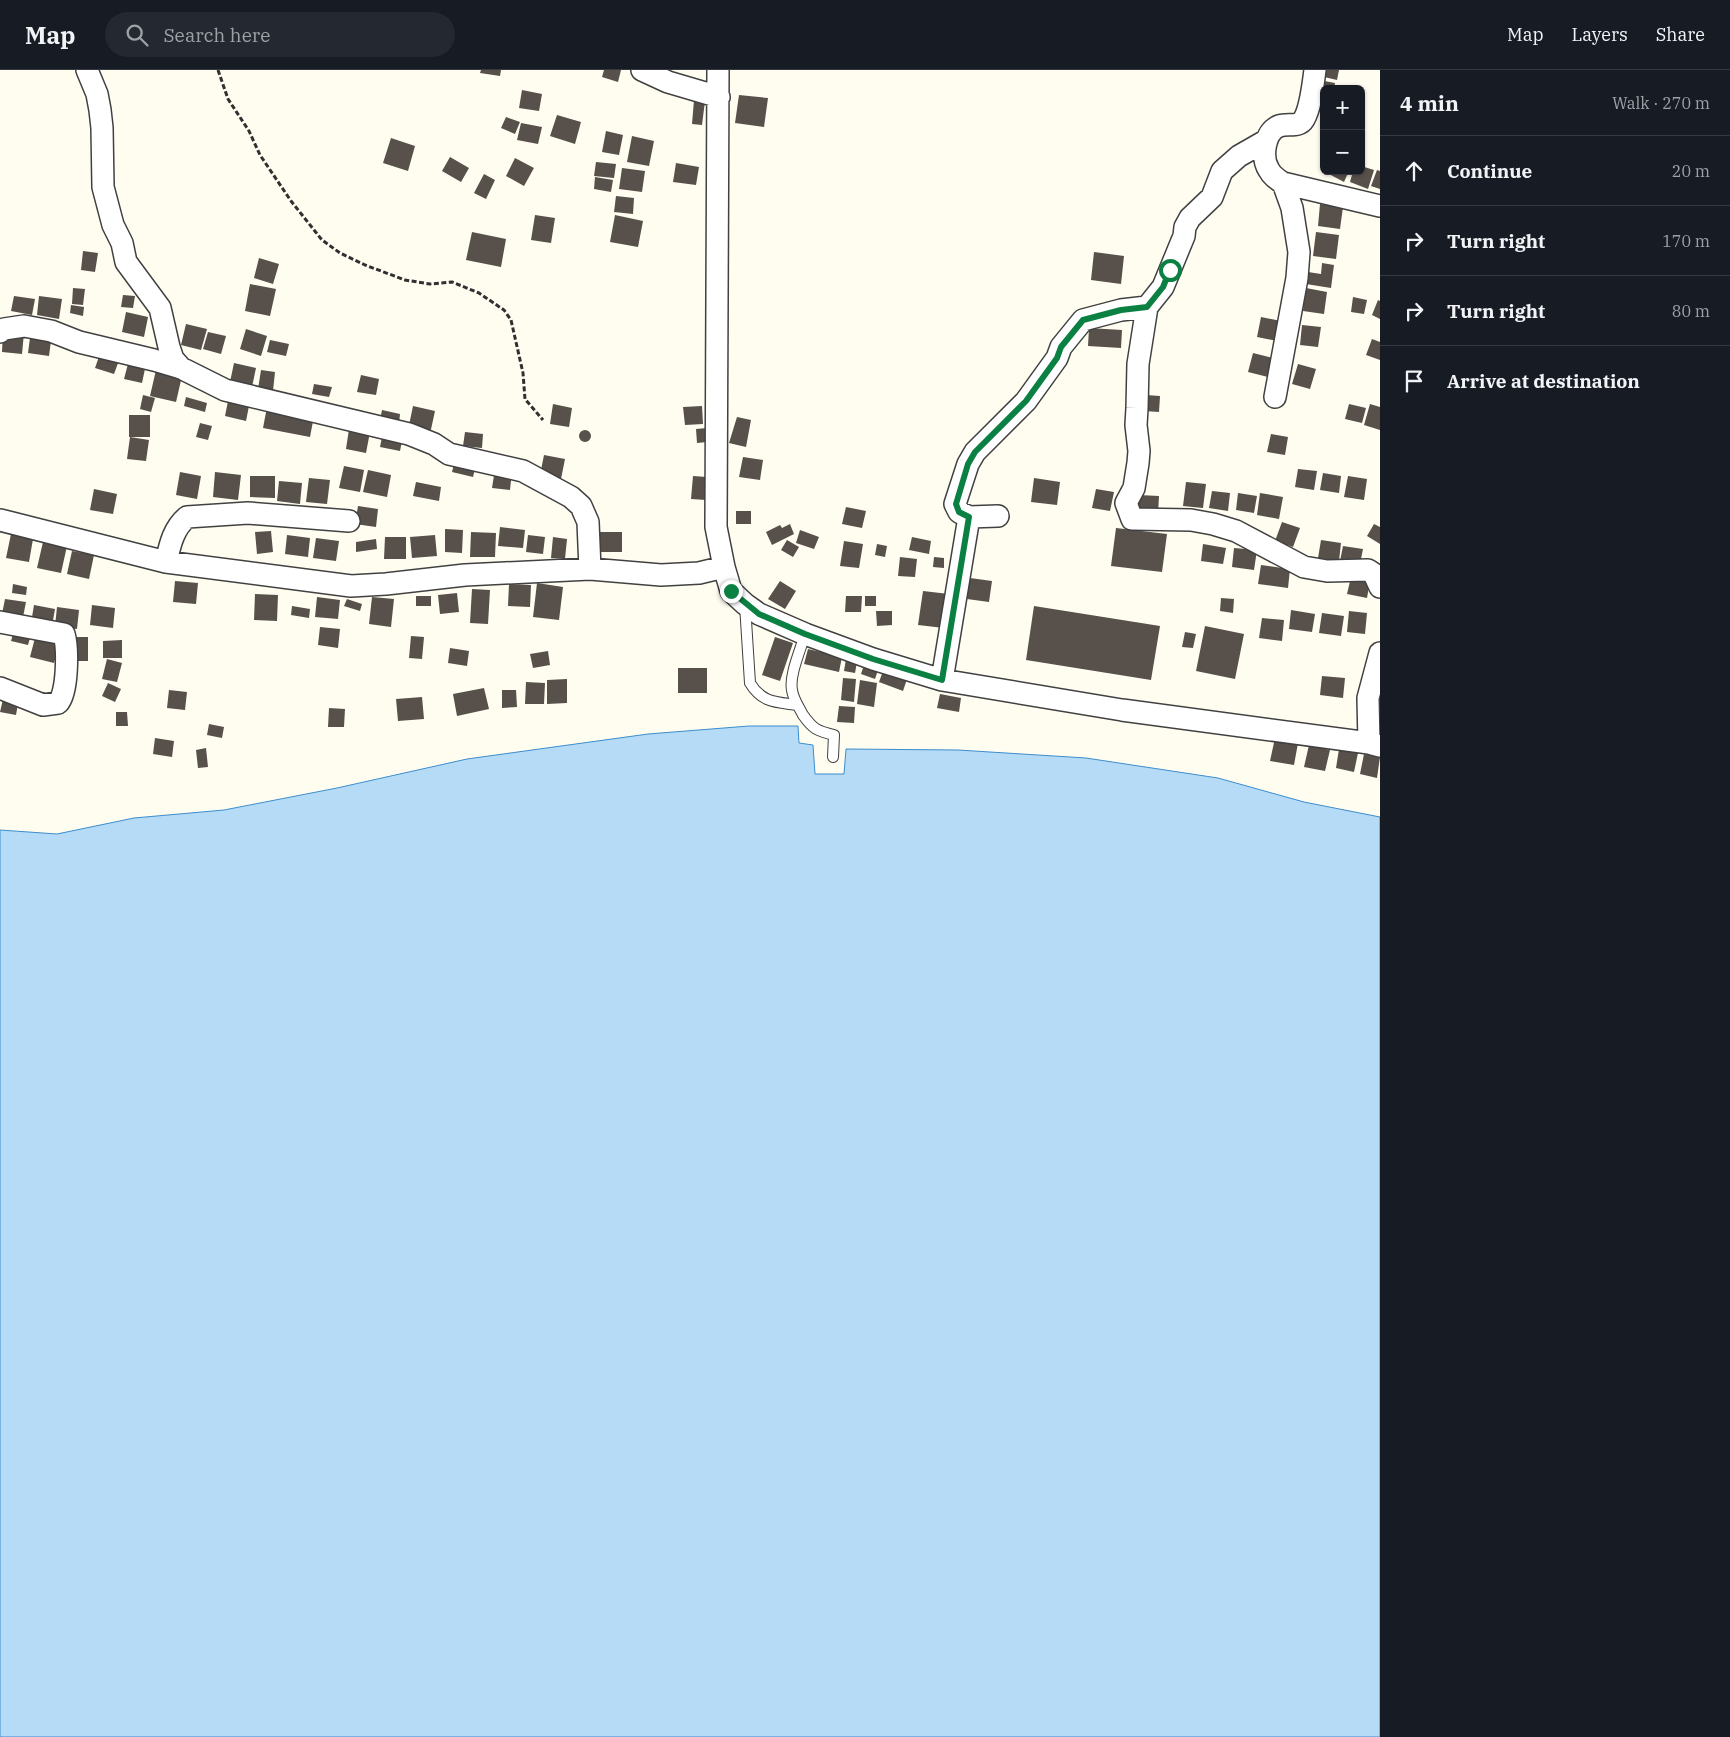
<!DOCTYPE html>
<html lang="en">
<head>
<meta charset="utf-8">
<style>
  body { margin:0; font-family:"IBM Plex Serif",serif; background:#242831; color:#f1f3f6 }
  .controls { position:absolute; right:15px; top:15px; display:grid; overflow:hidden; border-radius:8px; box-shadow:0 1px 4px #0004 }
  .controls button { width:45px; height:45px; display:grid; place-items:center; padding:0; border:0; border-bottom:1px solid #363941; background:#171b24; color:#f1f3f6; font:25px sans-serif }
  .stop { position:absolute; width:15px; height:15px; margin:-11px; border:4px solid #0b8043; border-radius:50%; background:#fff }
  .stop.end { background:#0b8043; border-color:#fff; box-shadow:0 1px 5px #0008 }
  .list { margin:0; padding:0; list-style:none }
  h2 { display:flex; justify-content:space-between; align-items:center; height:65px; margin:0; padding:0 20px; font-size:21px }
  h2 small { font-size:16px; font-weight:400; color:#9ea1a6 }
  .list li { display:grid; grid-template-columns:32px 1fr auto; gap:15px; align-items:center; box-sizing:border-box; height:70px; padding:0 20px; border-top:1px solid #363941 }
  .list b { display:block; font-size:19px; white-space:nowrap }
  .list em { font-size:16px; font-style:normal; color:#9ea1a6 }
  .icon { flex:none; width:28px; height:28px; fill:none; stroke:currentColor; stroke-width:2; stroke-linecap:round; stroke-linejoin:round }
  .map { position:relative; flex:none; width:1380px; height:1667px; overflow:hidden }
  header { display:flex; align-items:center; gap:30px; box-sizing:border-box; height:70px; padding:0 25px; background:#171b24; border-bottom:1px solid #363941 }
  header strong { font-size:24px }
  nav { display:flex; gap:28px; margin-inline-start:auto; font-size:18px }
  .search { width:350px; height:45px; background:#242831; display:flex; align-items:center; gap:12px; box-sizing:border-box; padding:0 18px; border-radius:28px; color:#9ea1a6; font-size:19px }
  main { display:flex }
  aside { flex:1; background:#171b24 }
  .map>svg:first-child { display:block }
</style>
</head>
<body>
<header>
<strong>Map</strong>
<div class="search"><svg class="icon" aria-label="search" viewBox="0 0 24 24"><circle cx="10" cy="10" r="6"/><path d="M15 15l6 6"/></svg>Search here</div>
<nav><a>Map</a><a>Layers</a><a>Share</a></nav>
</header>
<main>
<div class="map">
<svg width="1380" height="1667" viewBox="0 0 1380 1667">
  <rect width="100%" height="100%" fill="#fffdf0"/>
  <path fill="#b5dbf6" stroke="#3c8dcd" d="M 749,656 L 798,656 L 799,673 L 813,675 L 815,704 L 844,704 L 846,679 L 958,680 L 1086,688 L 1218,708 L 1304,732 L 1380,747 L 1380,1667 L 0,1667 L 0,760 L 57,764 L 134,748 L 224,740 L 337,718 L 467,689 L 648,664 Z"/>
  <path fill="#57504b" d="M 481,0 L 501,0 L 500,6 L 480,3 Z
    M 604,0 L 621,0 L 618,12 L 602,7 Z
    M 1321,0 L 1339,0 L 1337,10 L 1320,6 Z
    M 1319,10 L 1335,13 L 1334,19 L 1324,19 L 1324,29 L 1316,27 Z
    M 522,20 L 542,24 L 539,41 L 519,38 Z
    M 739,25 L 768,28 L 764,57 L 735,53 Z
    M 694,30 L 705,31 L 702,55 L 692,54 Z
    M 557,45 L 581,52 L 575,74 L 550,66 Z
    M 506,47 L 520,52 L 515,64 L 501,58 Z
    M 521,53 L 542,57 L 538,74 L 517,70 Z
    M 606,61 L 623,65 L 619,85 L 602,82 Z
    M 632,66 L 654,71 L 649,96 L 627,92 Z
    M 391,68 L 415,76 L 408,101 L 383,93 Z
    M 450,87 L 469,98 L 461,112 L 442,101 Z
    M 515,88 L 534,98 L 524,116 L 506,106 Z
    M 596,92 L 616,94 L 614,108 L 594,106 Z
    M 676,93 L 699,97 L 696,115 L 673,112 Z
    M 1361,96 L 1374,100 L 1368,119 L 1350,112 L 1353,101 L 1361,101 Z
    M 622,98 L 645,101 L 642,122 L 619,119 Z
    M 1377,100 L 1380,101 L 1380,119 L 1371,116 Z
    M 1328,101 L 1349,101 L 1344,112 L 1327,103 Z
    M 484,104 L 495,110 L 486,129 L 474,123 Z
    M 595,107 L 613,110 L 611,122 L 594,119 Z
    M 616,126 L 634,128 L 633,144 L 614,142 Z
    M 1320,134 L 1343,137 L 1340,159 L 1318,156 Z
    M 535,145 L 555,148 L 551,173 L 531,170 Z
    M 615,145 L 643,151 L 638,177 L 610,172 Z
    M 472,162 L 506,169 L 501,197 L 466,190 Z
    M 1316,162 L 1339,165 L 1336,189 L 1313,186 Z
    M 83,181 L 98,183 L 95,202 L 81,200 Z
    M 1094,182 L 1124,186 L 1121,214 L 1091,210 Z
    M 259,188 L 279,194 L 273,214 L 254,208 Z
    M 1322,193 L 1334,195 L 1331,218 L 1306,214 L 1308,202 L 1321,204 Z
    M 250,214 L 276,219 L 270,246 L 245,241 Z
    M 73,218 L 85,219 L 83,235 L 72,234 Z
    M 1306,218 L 1327,222 L 1324,244 L 1303,241 Z
    M 123,225 L 135,226 L 133,238 L 121,237 Z
    M 14,226 L 35,229 L 32,245 L 11,241 Z
    M 39,226 L 62,229 L 59,249 L 37,245 Z
    M 1353,227 L 1367,230 L 1364,244 L 1351,242 Z
    M 1378,230 L 1380,231 L 1380,249 L 1372,245 Z
    M 71,235 L 84,237 L 83,246 L 70,243 Z
    M 126,242 L 148,247 L 144,267 L 122,262 Z
    M 1261,247 L 1281,251 L 1277,271 L 1257,267 Z
    M 186,254 L 207,259 L 201,280 L 181,275 Z
    M 1302,255 L 1321,257 L 1318,277 L 1300,275 Z
    M 1089,258 L 1122,260 L 1121,278 L 1088,276 Z
    M 246,259 L 267,266 L 261,286 L 240,279 Z
    M 31,260 L 52,263 L 49,286 L 28,283 Z
    M 3,261 L 24,263 L 22,284 L 2,282 Z
    M 208,262 L 226,266 L 221,284 L 203,279 Z
    M 1372,269 L 1380,272 L 1380,290 L 1366,285 Z
    M 270,270 L 289,274 L 286,286 L 267,282 Z
    M 102,278 L 121,285 L 114,304 L 95,298 Z
    M 1253,283 L 1273,288 L 1268,307 L 1248,302 Z
    M 129,290 L 146,294 L 142,313 L 124,309 Z
    M 234,293 L 256,298 L 252,317 L 230,312 Z
    M 1298,294 L 1316,299 L 1310,319 L 1292,314 Z
    M 156,300 L 182,306 L 176,332 L 150,326 Z
    M 261,300 L 275,302 L 273,321 L 258,319 Z
    M 361,305 L 379,309 L 376,325 L 357,322 Z
    M 314,314 L 332,317 L 329,327 L 312,324 Z
    M 143,325 L 155,328 L 151,342 L 140,339 Z
    M 1146,325 L 1160,326 L 1159,342 L 1144,341 Z
    M 229,326 L 250,331 L 246,351 L 225,346 Z
    M 186,327 L 207,333 L 205,342 L 184,336 Z
    M 553,334 L 572,338 L 569,357 L 550,354 Z
    M 1349,334 L 1366,338 L 1362,353 L 1345,349 Z
    M 1370,334 L 1380,337 L 1380,360 L 1364,355 Z
    M 413,336 L 435,341 L 430,364 L 408,360 Z
    M 702,336 L 703,354 L 685,355 L 683,337 Z
    M 267,337 L 314,346 L 310,367 L 263,358 Z
    M 382,340 L 400,344 L 399,354 L 380,350 Z
    M 129,345 L 150,345 L 150,367 L 129,367 Z
    M 737,347 L 751,350 L 746,377 L 729,373 Z
    M 200,353 L 212,356 L 208,370 L 196,367 Z
    M 707,358 L 707,372 L 697,373 L 696,359 Z
    M 349,359 L 370,362 L 366,383 L 346,379 Z
    M579 366a6 6 0 1 1 12 0a6 6 0 1 1-12 0Z
    M 383,362 L 403,366 L 400,381 L 380,377 Z
    M 465,362 L 483,364 L 482,378 L 463,376 Z
    M 1271,364 L 1288,367 L 1285,385 L 1267,382 Z
    M 130,367 L 149,370 L 146,391 L 127,389 Z
    M 544,385 L 565,389 L 561,409 L 540,405 Z
    M 743,387 L 763,390 L 760,410 L 739,407 Z
    M 455,390 L 476,395 L 473,407 L 452,402 Z
    M 344,396 L 364,400 L 360,422 L 339,418 Z
    M 495,399 L 512,401 L 510,420 L 492,418 Z
    M 1298,399 L 1317,401 L 1314,420 L 1295,417 Z
    M 368,400 L 391,405 L 387,427 L 363,422 Z
    M 180,402 L 201,406 L 197,429 L 176,425 Z
    M 215,402 L 241,405 L 238,430 L 213,427 Z
    M 1323,403 L 1341,406 L 1339,423 L 1320,420 Z
    M 250,406 L 275,406 L 275,428 L 250,427 Z
    M 693,406 L 707,407 L 706,430 L 691,429 Z
    M 1348,406 L 1367,409 L 1364,430 L 1344,427 Z
    M 309,408 L 330,410 L 327,434 L 306,432 Z
    M 1034,408 L 1060,412 L 1057,435 L 1031,432 Z
    M 279,411 L 302,413 L 300,434 L 277,431 Z
    M 416,412 L 441,417 L 439,431 L 413,426 Z
    M 1186,412 L 1206,414 L 1203,438 L 1183,436 Z
    M 94,419 L 117,424 L 113,444 L 90,440 Z
    M 1096,419 L 1114,422 L 1110,441 L 1092,438 Z
    M 1212,421 L 1230,423 L 1228,441 L 1209,438 Z
    M 1238,423 L 1257,426 L 1254,443 L 1236,440 Z
    M 1260,423 L 1283,427 L 1279,449 L 1257,445 Z
    M 1139,425 L 1159,426 L 1158,445 L 1138,444 Z
    M 358,436 L 378,439 L 376,457 L 355,454 Z
    M 846,437 L 866,441 L 862,458 L 842,454 Z
    M 736,441 L 751,441 L 751,454 L 736,454 Z
    M 1282,452 L 1300,458 L 1293,477 L 1275,471 Z
    M 790,454 L 794,464 L 772,475 L 766,462 L 780,455 L 782,458 Z
    M 1374,454 L 1380,457 L 1380,474 L 1367,466 Z
    M 500,457 L 525,460 L 523,478 L 498,476 Z
    M 1116,458 L 1167,464 L 1162,502 L 1111,496 Z
    M 445,459 L 463,460 L 462,483 L 445,482 Z
    M 800,460 L 819,467 L 814,479 L 796,473 Z
    M 271,461 L 273,482 L 257,484 L 255,462 Z
    M 471,462 L 496,463 L 495,487 L 470,487 Z
    M 595,462 L 622,462 L 622,482 L 595,482 Z
    M 11,464 L 33,469 L 29,492 L 6,488 Z
    M 287,465 L 310,468 L 308,487 L 285,484 Z
    M 435,465 L 437,486 L 412,488 L 410,467 Z
    M 528,465 L 545,467 L 543,484 L 526,482 Z
    M 385,467 L 406,467 L 406,489 L 384,489 Z
    M 553,467 L 567,469 L 565,489 L 551,488 Z
    M 912,467 L 931,471 L 929,484 L 909,480 Z
    M 316,468 L 339,471 L 336,491 L 313,488 Z
    M 376,469 L 377,479 L 356,482 L 356,472 Z
    M 787,470 L 799,477 L 793,487 L 781,480 Z
    M 1321,470 L 1341,473 L 1339,491 L 1318,488 Z
    M 844,471 L 863,474 L 859,498 L 840,496 Z
    M 43,472 L 67,476 L 61,503 L 37,498 Z
    M 877,474 L 887,476 L 885,487 L 875,485 Z
    M 1203,474 L 1226,478 L 1223,494 L 1201,491 Z
    M 1343,476 L 1363,479 L 1360,494 L 1340,491 Z
    M 1234,478 L 1257,480 L 1254,500 L 1232,497 Z
    M 72,481 L 94,485 L 89,509 L 67,504 Z
    M 900,487 L 917,489 L 915,507 L 898,506 Z
    M 934,487 L 944,488 L 944,498 L 933,497 Z
    M 1261,495 L 1290,499 L 1288,518 L 1258,514 Z
    M 1351,507 L 1370,511 L 1367,528 L 1347,524 Z
    M 970,508 L 992,511 L 989,532 L 967,529 Z
    M 175,511 L 198,513 L 196,534 L 173,532 Z
    M 780,511 L 796,521 L 785,539 L 768,529 Z
    M 537,513 L 563,517 L 559,550 L 533,547 Z
    M 13,514 L 27,517 L 26,525 L 12,523 Z
    M 509,514 L 531,515 L 530,537 L 508,536 Z
    M 472,519 L 490,520 L 488,554 L 470,553 Z
    M 923,521 L 949,524 L 944,558 L 918,555 Z
    M 457,523 L 459,542 L 440,544 L 438,525 Z
    M 255,524 L 278,525 L 277,551 L 254,550 Z
    M 416,526 L 431,526 L 431,536 L 416,536 Z
    M 846,526 L 862,526 L 861,542 L 845,542 Z
    M 865,526 L 876,526 L 876,536 L 865,536 Z
    M 317,527 L 340,530 L 338,549 L 315,547 Z
    M 372,527 L 394,529 L 391,557 L 369,554 Z
    M 1221,528 L 1234,529 L 1233,543 L 1220,541 Z
    M 5,529 L 26,532 L 22,552 L 1,549 Z
    M 347,529 L 362,534 L 360,541 L 344,536 Z
    M 34,535 L 55,539 L 52,556 L 31,553 Z
    M 92,535 L 115,538 L 113,558 L 90,555 Z
    M 292,536 L 310,539 L 309,548 L 291,545 Z
    M 1034,536 L 1160,556 L 1151,610 L 1026,590 Z
    M 57,537 L 79,540 L 77,559 L 55,556 Z
    M 1291,540 L 1315,544 L 1312,562 L 1289,559 Z
    M 876,541 L 892,541 L 892,555 L 877,556 Z
    M 1349,541 L 1367,543 L 1365,564 L 1347,562 Z
    M 1322,543 L 1344,546 L 1341,566 L 1319,563 Z
    M 1262,548 L 1284,550 L 1282,571 L 1259,568 Z
    M 1205,556 L 1244,564 L 1235,609 L 1196,601 Z
    M 15,557 L 32,561 L 28,575 L 11,571 Z
    M 320,557 L 340,559 L 338,578 L 318,575 Z
    M 1185,562 L 1196,564 L 1193,578 L 1182,577 Z
    M 36,564 L 60,570 L 54,593 L 30,587 Z
    M 411,566 L 424,567 L 422,589 L 409,588 Z
    M 71,567 L 88,567 L 88,591 L 71,591 Z
    M 775,567 L 793,573 L 780,611 L 762,605 Z
    M 122,570 L 122,588 L 103,588 L 103,571 Z
    M 450,578 L 469,581 L 467,596 L 448,593 Z
    M 808,579 L 842,587 L 839,602 L 804,594 Z
    M 548,581 L 550,595 L 533,598 L 530,584 Z
    M 107,589 L 122,593 L 117,612 L 102,609 Z
    M 846,589 L 857,592 L 855,603 L 844,601 Z
    M 864,595 L 878,600 L 875,609 L 861,604 Z
    M 678,598 L 707,598 L 707,623 L 678,623 Z
    M 883,601 L 907,609 L 903,621 L 879,612 Z
    M 1322,606 L 1345,608 L 1343,628 L 1320,625 Z
    M 843,608 L 856,609 L 854,632 L 841,630 Z
    M 567,609 L 567,633 L 547,634 L 547,610 Z
    M 860,610 L 877,613 L 874,637 L 857,634 Z
    M 526,612 L 545,613 L 544,634 L 525,634 Z
    M 108,613 L 121,619 L 115,632 L 102,626 Z
    M 484,618 L 489,639 L 457,646 L 453,624 Z
    M 169,620 L 187,622 L 185,640 L 167,638 Z
    M 502,620 L 516,620 L 517,637 L 502,638 Z
    M 940,624 L 961,628 L 959,642 L 937,638 Z
    M 4,625 L 19,628 L 16,645 L 0,642 Z
    M 422,627 L 424,649 L 398,651 L 396,629 Z
    M 839,636 L 855,637 L 854,653 L 837,652 Z
    M 329,638 L 345,639 L 344,657 L 328,657 Z
    M 116,642 L 127,642 L 128,656 L 116,656 Z
    M 209,654 L 224,657 L 222,668 L 207,665 Z
    M 155,668 L 174,671 L 172,687 L 153,684 Z
    M 1275,668 L 1298,673 L 1294,695 L 1270,691 Z
    M 1309,675 L 1330,680 L 1325,701 L 1304,697 Z
    M 206,678 L 208,697 L 198,698 L 196,680 Z
    M 1339,679 L 1358,683 L 1354,702 L 1336,698 Z
    M 1364,684 L 1380,687 L 1377,708 L 1360,704 Z"/>
  <g fill="none" stroke-linecap="round" stroke-linejoin="round">
    <g stroke="#414141" stroke-width="12">
      <path id="service" d="M 745,535 L 750,613 C 762,633 776,632 797,635
        M 805,564 C 801,579 789,605 792,620 C 793,629 799,637 803,645 C 813,659 817,661 834,665 L 833,687"/>
    </g>
    <g stroke="#414141" stroke-width="24">
      <path id="minor" d="M 87,0 L 97,24 L 100,40 L 102,58 L 103,117 L 113,155 L 122,173 L 126,192 L 160,238 L 169,277 L 173,289 L 181,298
        M 642,0 L 668,12 L 719,27
        M 718,0 L 716,457 L 724,497 L 731,521 L 745,534 L 759,544 L 805,564 L 873,589 L 942,610 L 1122,640 L 1369,673 L 1380,676
        M 1315,0 C 1313,14 1311,37 1304,49 C 1299,58 1288,53 1279,56 C 1264,62 1261,88 1269,100 C 1272,106 1277,109 1283,113 L 1380,136
        M 1267,70 L 1239,86 L 1222,101 L 1212,127 L 1190,148 L 1185,157 L 1184,166 L 1163,217 L 1147,237 L 1138,294 L 1137,338 L 1136,355 L 1139,381 L 1138,393 L 1134,418 L 1126,433 L 1132,449 L 1191,450 L 1213,454 L 1236,461 L 1304,497 L 1327,501 L 1368,500 L 1374,504 L 1380,517
        M 0,262 L 4,259 L 24,256 L 51,261 L 79,272 L 154,290 L 181,298 L 225,320 L 409,364 L 434,374 L 449,384 L 523,401 L 571,427 L 581,436 L 588,452 L 590,499
        M 1275,327 L 1297,208 L 1299,182 L 1292,138 L 1283,113
        M 969,447 L 959,442 L 955,434 L 968,394 L 975,382 L 1026,331 L 1057,288 L 1061,277 L 1083,250 L 1121,240 L 1147,237
        M 0,450 L 166,492 L 351,516 L 386,514 L 465,505 L 590,499 L 661,505 L 699,503 L 724,497
        M 166,492 C 170,475 173,459 187,447 L 248,443 L 349,451
        M 0,552 L 64,564 C 68,578 68,623 58,633 L 43,635 L 0,618
        M 942,610 L 969,447 L 998,446
        M 1369,673 L 1368,628 L 1380,583"/>
    </g>
    <path stroke="#303030" stroke-width="3" stroke-dasharray="5 2.5" stroke-linecap="butt" d="M 218,0 L 228,29 L 249,61 L 260,85 L 291,131 L 322,170 L 340,183 L 365,195 L 405,210 L 430,214 L 452,212 L 479,223 L 504,240 L 511,250 L 523,303 L 525,329 L 543,350"/>
    <use href="#service" stroke="#fff" stroke-width="10"/>
    <use href="#minor" stroke="#fff" stroke-width="21"/>
  </g>
  <g fill="none" stroke-linecap="round" stroke-linejoin="round">
    <path stroke="#0b8043" stroke-width="6" d="M 731,521 L 759,544 L 805,564 L 873,589 L 942,610 L 969,447 L 959,442 L 956,434 L 968,394 L 975,382 L 1026,331 L 1057,288 L 1061,277 L 1083,250 L 1121,240 L 1147,237 L 1163,217 L 1170,200"/>
  </g>
</svg>
<div class="controls">
<button>+</button>
<button>−</button>
</div>
<div class="stop" style="left:1170px;top:200px"></div>
<div class="stop end" style="left:731px;top:521px"></div>
</div>
<aside>
<h2>4 min<small>Walk · 270 m</small></h2>
<ul class="list">
<li><svg class="icon" aria-label="ahead" viewBox="0 0 24 24"><path d="M12 20V5M6 11l6-6 6 6"/></svg><div><b>Continue</b></div><em>20 m</em></li>
<li><svg class="icon" aria-label="right" viewBox="0 0 24 24"><path d="M7 20v-9h11M14 6l5 5-5 5"/></svg><div><b>Turn right</b></div><em>170 m</em></li>
<li><svg class="icon" aria-label="right" viewBox="0 0 24 24"><path d="M7 20v-9h11M14 6l5 5-5 5"/></svg><div><b>Turn right</b></div><em>80 m</em></li>
<li><svg class="icon" aria-label="arrive" viewBox="0 0 24 24"><path d="M6 21V4h12l-3 4 3 4H6"/></svg><div><b>Arrive at destination</b></div></li>
</ul>
</aside>
</main>
</body>
</html>
